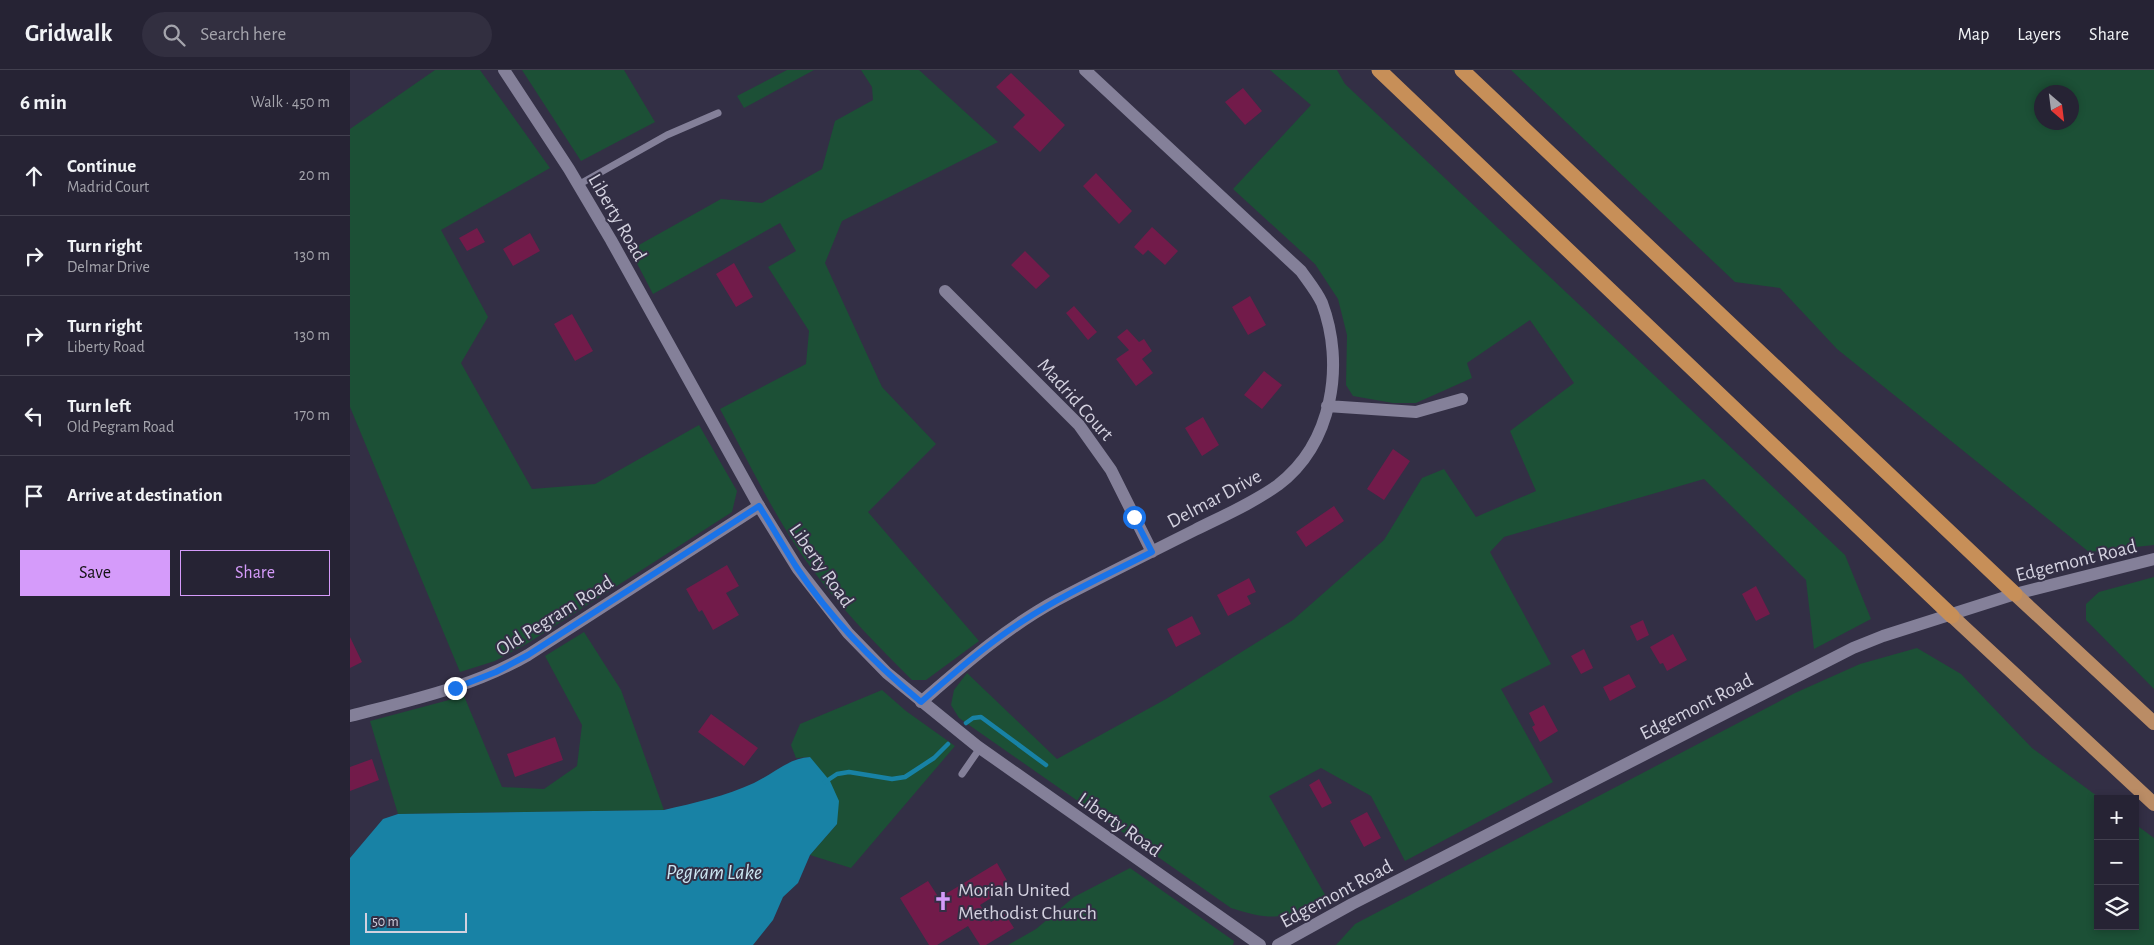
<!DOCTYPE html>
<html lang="en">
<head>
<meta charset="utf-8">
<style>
  body { margin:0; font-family:"Alegreya Sans",sans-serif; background:#322f40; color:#f1f3f6 }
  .controls { position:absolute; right:15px; bottom:15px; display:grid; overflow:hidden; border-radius:0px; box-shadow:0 2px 8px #0003 }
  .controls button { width:45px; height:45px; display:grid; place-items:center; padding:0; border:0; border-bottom:1px solid #42404f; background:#262334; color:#f1f3f6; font:25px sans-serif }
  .compass { position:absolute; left:1684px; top:15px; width:45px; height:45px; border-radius:50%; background:#262334; box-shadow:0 2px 8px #0003; rotate:152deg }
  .scale { position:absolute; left:15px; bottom:12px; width:102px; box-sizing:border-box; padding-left:5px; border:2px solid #d3d1df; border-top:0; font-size:14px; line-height:18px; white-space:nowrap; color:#d3d1df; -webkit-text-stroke:4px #332f45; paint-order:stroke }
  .stop { position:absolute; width:15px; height:15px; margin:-11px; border:4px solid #1a73e8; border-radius:50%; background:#fff }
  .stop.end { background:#1a73e8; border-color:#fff; box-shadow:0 1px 5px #0008 }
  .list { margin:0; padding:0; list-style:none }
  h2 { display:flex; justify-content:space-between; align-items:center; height:65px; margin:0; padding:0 20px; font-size:21px }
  h2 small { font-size:16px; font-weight:400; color:#a4a4ac }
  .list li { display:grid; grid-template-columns:32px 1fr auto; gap:15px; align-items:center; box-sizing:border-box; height:80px; padding:0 20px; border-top:1px solid #42404f }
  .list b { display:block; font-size:19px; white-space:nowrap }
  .list p { margin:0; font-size:16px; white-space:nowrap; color:#a4a4ac }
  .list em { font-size:16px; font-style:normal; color:#a4a4ac }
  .actions { display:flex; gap:10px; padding:15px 20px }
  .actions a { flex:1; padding:11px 0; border:1px solid #d59bfa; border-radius:0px; text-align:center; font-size:18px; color:#d59bfa }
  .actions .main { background:#d59bfa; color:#111 }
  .icon { flex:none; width:28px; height:28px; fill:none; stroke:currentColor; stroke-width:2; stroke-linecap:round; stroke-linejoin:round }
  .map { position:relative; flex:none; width:1804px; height:875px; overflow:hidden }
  header { display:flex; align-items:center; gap:30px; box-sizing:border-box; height:70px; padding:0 25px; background:#262334; border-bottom:1px solid #42404f }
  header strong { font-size:24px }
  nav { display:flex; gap:28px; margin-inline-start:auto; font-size:18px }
  .search { width:350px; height:45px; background:#322f40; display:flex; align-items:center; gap:12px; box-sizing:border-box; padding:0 18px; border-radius:28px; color:#a4a4ac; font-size:19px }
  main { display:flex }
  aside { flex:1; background:#262334 }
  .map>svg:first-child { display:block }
</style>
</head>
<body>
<header>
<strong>Gridwalk</strong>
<div class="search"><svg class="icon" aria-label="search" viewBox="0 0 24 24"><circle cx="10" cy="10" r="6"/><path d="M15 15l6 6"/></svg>Search here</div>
<nav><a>Map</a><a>Layers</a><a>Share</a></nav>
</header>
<main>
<aside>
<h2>6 min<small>Walk · 450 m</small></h2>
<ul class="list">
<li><svg class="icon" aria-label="ahead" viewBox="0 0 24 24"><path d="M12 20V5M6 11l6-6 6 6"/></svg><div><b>Continue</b><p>Madrid Court</p></div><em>20 m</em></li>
<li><svg class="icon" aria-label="right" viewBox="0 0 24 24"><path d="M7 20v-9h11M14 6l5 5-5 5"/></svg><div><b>Turn right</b><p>Delmar Drive</p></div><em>130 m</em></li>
<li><svg class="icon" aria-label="right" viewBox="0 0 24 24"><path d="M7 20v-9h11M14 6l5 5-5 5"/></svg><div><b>Turn right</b><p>Liberty Road</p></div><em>130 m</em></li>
<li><svg class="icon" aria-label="left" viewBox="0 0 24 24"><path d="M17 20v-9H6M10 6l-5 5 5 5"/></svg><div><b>Turn left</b><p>Old Pegram Road</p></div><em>170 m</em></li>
<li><svg class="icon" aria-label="arrive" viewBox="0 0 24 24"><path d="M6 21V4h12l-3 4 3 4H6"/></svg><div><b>Arrive at destination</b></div></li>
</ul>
<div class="actions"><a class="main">Save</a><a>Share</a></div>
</aside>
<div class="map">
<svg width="1804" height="875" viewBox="0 0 1804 875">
  <rect width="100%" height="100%" fill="#332f45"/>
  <path fill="#1c5036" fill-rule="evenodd" d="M 85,0 L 130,0 L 200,98 L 91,160 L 138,247 L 111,293 L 182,419 L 245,414 L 349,355 L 387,421 L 382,442 L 178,573 L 145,591 L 110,602 L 0,337 L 0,59 Z
    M 172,0 L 274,0 L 305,52 L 231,91 Z
    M 437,0 L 464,0 L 394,38 L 387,26 Z
    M 511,0 L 569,0 L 648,72 L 492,151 L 475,193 L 532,317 L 586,374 L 518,442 L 629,571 L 576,610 L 562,610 C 528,576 494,542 465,503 C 427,453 400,394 370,339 L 456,294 L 459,261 L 418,197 L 446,181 L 430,153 L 303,224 L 280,180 L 371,129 L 412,133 L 472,99 L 485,51 L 523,30 L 522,17 Z
    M 920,0 L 987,0 L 995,14 L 1495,485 L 1521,549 L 1464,579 L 1456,510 L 1354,409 L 1154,467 L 1140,482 L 1201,594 L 1151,619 L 1203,712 L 1055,791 L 1021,726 L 971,698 L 919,726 L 978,830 C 935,847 927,853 881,838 L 609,648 L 601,635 L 604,620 L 617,603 L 707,689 L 816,629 L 943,550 L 1034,470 L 1072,408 L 1094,399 L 1126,447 L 1186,421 L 1160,361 L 1224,313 L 1180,250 L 1117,293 L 1122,308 L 1066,333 L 1043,333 L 1003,326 L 996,315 L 997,265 L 988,229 L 965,194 L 883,119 L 961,35 Z
    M 1161,0 L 1804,0 L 1804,475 L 1739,482 L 1487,279 L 1430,218 L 1385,212 ZM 1692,22 L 1722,22 L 1722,52 L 1692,52 Z
    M 1804,507 L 1804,619 L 1736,550 L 1736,534 L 1749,522 Z
    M 234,562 L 271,620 L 314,740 L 48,744 L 20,651 L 114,626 L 152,717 L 194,719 L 227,696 L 232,655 L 195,586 Z
    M 1567,578 L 1611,604 L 1682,678 L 1751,729 L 1748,729 L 1748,856 L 1785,856 L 1785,754 L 1804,768 L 1804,875 L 986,875 L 1005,854 L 1445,623 L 1510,594 Z
    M 532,620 L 556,641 L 605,676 L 501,798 L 460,785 L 487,754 L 460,687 L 446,688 L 441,675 L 450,654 Z
    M 780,798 L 884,871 L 883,875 L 658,875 L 686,859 L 724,827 Z"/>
  <path fill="#1882a5" d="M 460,687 L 480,711 L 489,731 L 487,754 L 460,785 L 448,813 L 433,827 L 423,850 L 403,875 L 0,875 L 0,788 L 33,749 L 48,744 L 314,740 C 344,733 376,726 404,713 C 423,704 439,688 460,687 Z"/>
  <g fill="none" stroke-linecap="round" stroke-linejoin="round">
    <path stroke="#1882a5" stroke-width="4.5" d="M 616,653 L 623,648 L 631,647 L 696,695
      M 475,712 L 487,704 L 499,702 L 542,709 L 555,707 L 584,688 L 598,674"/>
  </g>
  <path fill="#721b4a" d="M 661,3 L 715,55 L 690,82 L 663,57 L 675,45 L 646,17 Z
    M 893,18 L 912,41 L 895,55 L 875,32 Z
    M 746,103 L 782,141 L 769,154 L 733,116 Z
    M 802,157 L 828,181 L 815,195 L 798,180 L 793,185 L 784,177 Z
    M 127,158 L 135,172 L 117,181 L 109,168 Z
    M 180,163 L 190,181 L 163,196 L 153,179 Z
    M 675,181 L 700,206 L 686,219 L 661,195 Z
    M 384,193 L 403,227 L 386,237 L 366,204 Z
    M 900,226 L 916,255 L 898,265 L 882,237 Z
    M 724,236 L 747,262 L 738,270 L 716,243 Z
    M 222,244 L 243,281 L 225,291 L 204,254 Z
    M 777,259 L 789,272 L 794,269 L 802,281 L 792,289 L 803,303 L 786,316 L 766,289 L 779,280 L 767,267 Z
    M 914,301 L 932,315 L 912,339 L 894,325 Z
    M 853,347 L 869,375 L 852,386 L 835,358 Z
    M 1043,379 L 1060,391 L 1034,430 L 1017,419 Z
    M 984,436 L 994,451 L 956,477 L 946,462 Z
    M 377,495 L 389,516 L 376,523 L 389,545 L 363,560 L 352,540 L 349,542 L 336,519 Z
    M 899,508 L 906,522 L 897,526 L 901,534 L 878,546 L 867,525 Z
    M 1406,516 L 1420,544 L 1406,551 L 1392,524 Z
    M 842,546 L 851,564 L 826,577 L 817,559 Z
    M 1293,550 L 1299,565 L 1287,571 L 1280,556 Z
    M 1323,564 L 1337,590 L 1317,601 L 1313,593 L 1310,594 L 1300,577 Z
    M 0,567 L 12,592 L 0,598 Z
    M 1234,579 L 1243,598 L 1231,604 L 1221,586 Z
    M 1279,604 L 1286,617 L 1260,631 L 1253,617 Z
    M 1194,635 L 1208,661 L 1190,672 L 1182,657 L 1185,655 L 1179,643 Z
    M 361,644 L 408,678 L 394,696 L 348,662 Z
    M 205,667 L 213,690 L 165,707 L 157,684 Z
    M 22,689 L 29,710 L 0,721 L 0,697 Z
    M 969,709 L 982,733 L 972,738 L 959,715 Z
    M 1017,742 L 1031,768 L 1014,777 L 1000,751 Z
    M 647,793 L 660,816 L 630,835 L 641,852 L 655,844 L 664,858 L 636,875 L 630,875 L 618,856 L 587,875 L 579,875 L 550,828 L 578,811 L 589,828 Z"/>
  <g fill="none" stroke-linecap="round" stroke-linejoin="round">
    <path stroke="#848099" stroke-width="7" d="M 228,115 L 317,65 L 368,43
      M 612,704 L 630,678"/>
    <path stroke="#848099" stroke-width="12" d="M 595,221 L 729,355 L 761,400 L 802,482
      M 977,336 L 1066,342 L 1112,329
      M 571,632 C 614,595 657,557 707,530 C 753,506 799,483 845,460 C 873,446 903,433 928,415 C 983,373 995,294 972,233 C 967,222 958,211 951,201 L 735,0
      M 0,646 C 61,630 123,617 178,585 L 409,436"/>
    <path stroke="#848099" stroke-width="12" d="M 154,0 L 219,99 L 261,170 L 409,436 L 448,499 L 498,563 L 537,603 L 627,676 L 910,875
      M 928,875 L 1002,834 L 1503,578 L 1533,566 L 1665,524 L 1804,489"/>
    <path stroke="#ba8c65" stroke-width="14" d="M 1665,524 L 1804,653
      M 1602,546 L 1804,734"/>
    <path stroke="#c78f58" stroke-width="15" d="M 1029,0 L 1602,546
      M 1112,0 L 1665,524"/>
  </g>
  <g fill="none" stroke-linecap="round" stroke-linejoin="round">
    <path stroke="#1a73e8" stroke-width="6" d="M 105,618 L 146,602 L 178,585 L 409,436 C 422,456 434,478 447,498 C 481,549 524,593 571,632 C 604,603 637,574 673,551 C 714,524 759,504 802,482 L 784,447"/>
  </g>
  <defs>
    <g id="church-bare" transform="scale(1.5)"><path d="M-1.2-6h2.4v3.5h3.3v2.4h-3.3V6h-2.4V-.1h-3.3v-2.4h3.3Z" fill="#d59bfa" stroke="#332f45" stroke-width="2.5" paint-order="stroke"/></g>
  </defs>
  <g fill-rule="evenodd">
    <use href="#church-bare" x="593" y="831"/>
  </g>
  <g text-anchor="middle" stroke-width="4" stroke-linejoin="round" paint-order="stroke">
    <g font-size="20" fill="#d3d1df" stroke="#332f45">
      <text transform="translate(268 147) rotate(60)" y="7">Liberty Road</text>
      <text transform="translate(726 329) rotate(48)" y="7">Madrid Court</text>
      <text transform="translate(864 428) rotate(-28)" y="7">Delmar Drive</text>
      <text transform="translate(1726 490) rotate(-14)" y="7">Edgemont Road</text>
      <text transform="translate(472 495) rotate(55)" y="7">Liberty Road</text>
      <text transform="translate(204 545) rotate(-32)" y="7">Old Pegram Road</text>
      <text transform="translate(1346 636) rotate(-27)" y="7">Edgemont Road</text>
      <text transform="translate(770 754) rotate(35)" y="7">Liberty Road</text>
      <text transform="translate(986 823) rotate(-28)" y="7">Edgemont Road</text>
    </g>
    <g font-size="20" fill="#d3d1df" stroke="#332f45" text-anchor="start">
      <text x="608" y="826">Moriah United<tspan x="608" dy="23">Methodist Church</tspan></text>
    </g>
    <g font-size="21" font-style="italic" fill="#cbe5f1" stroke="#332f45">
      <text x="364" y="809">Pegram Lake</text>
    </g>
  </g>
</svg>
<div class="controls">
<button>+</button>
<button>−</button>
<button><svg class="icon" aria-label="layers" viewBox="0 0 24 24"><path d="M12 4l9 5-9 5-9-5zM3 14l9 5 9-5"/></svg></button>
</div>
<svg class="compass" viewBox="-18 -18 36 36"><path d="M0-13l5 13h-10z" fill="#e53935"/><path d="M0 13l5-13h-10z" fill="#a4a4ac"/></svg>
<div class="scale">50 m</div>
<div class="stop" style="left:784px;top:447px"></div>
<div class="stop end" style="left:105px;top:618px"></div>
</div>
</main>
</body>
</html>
